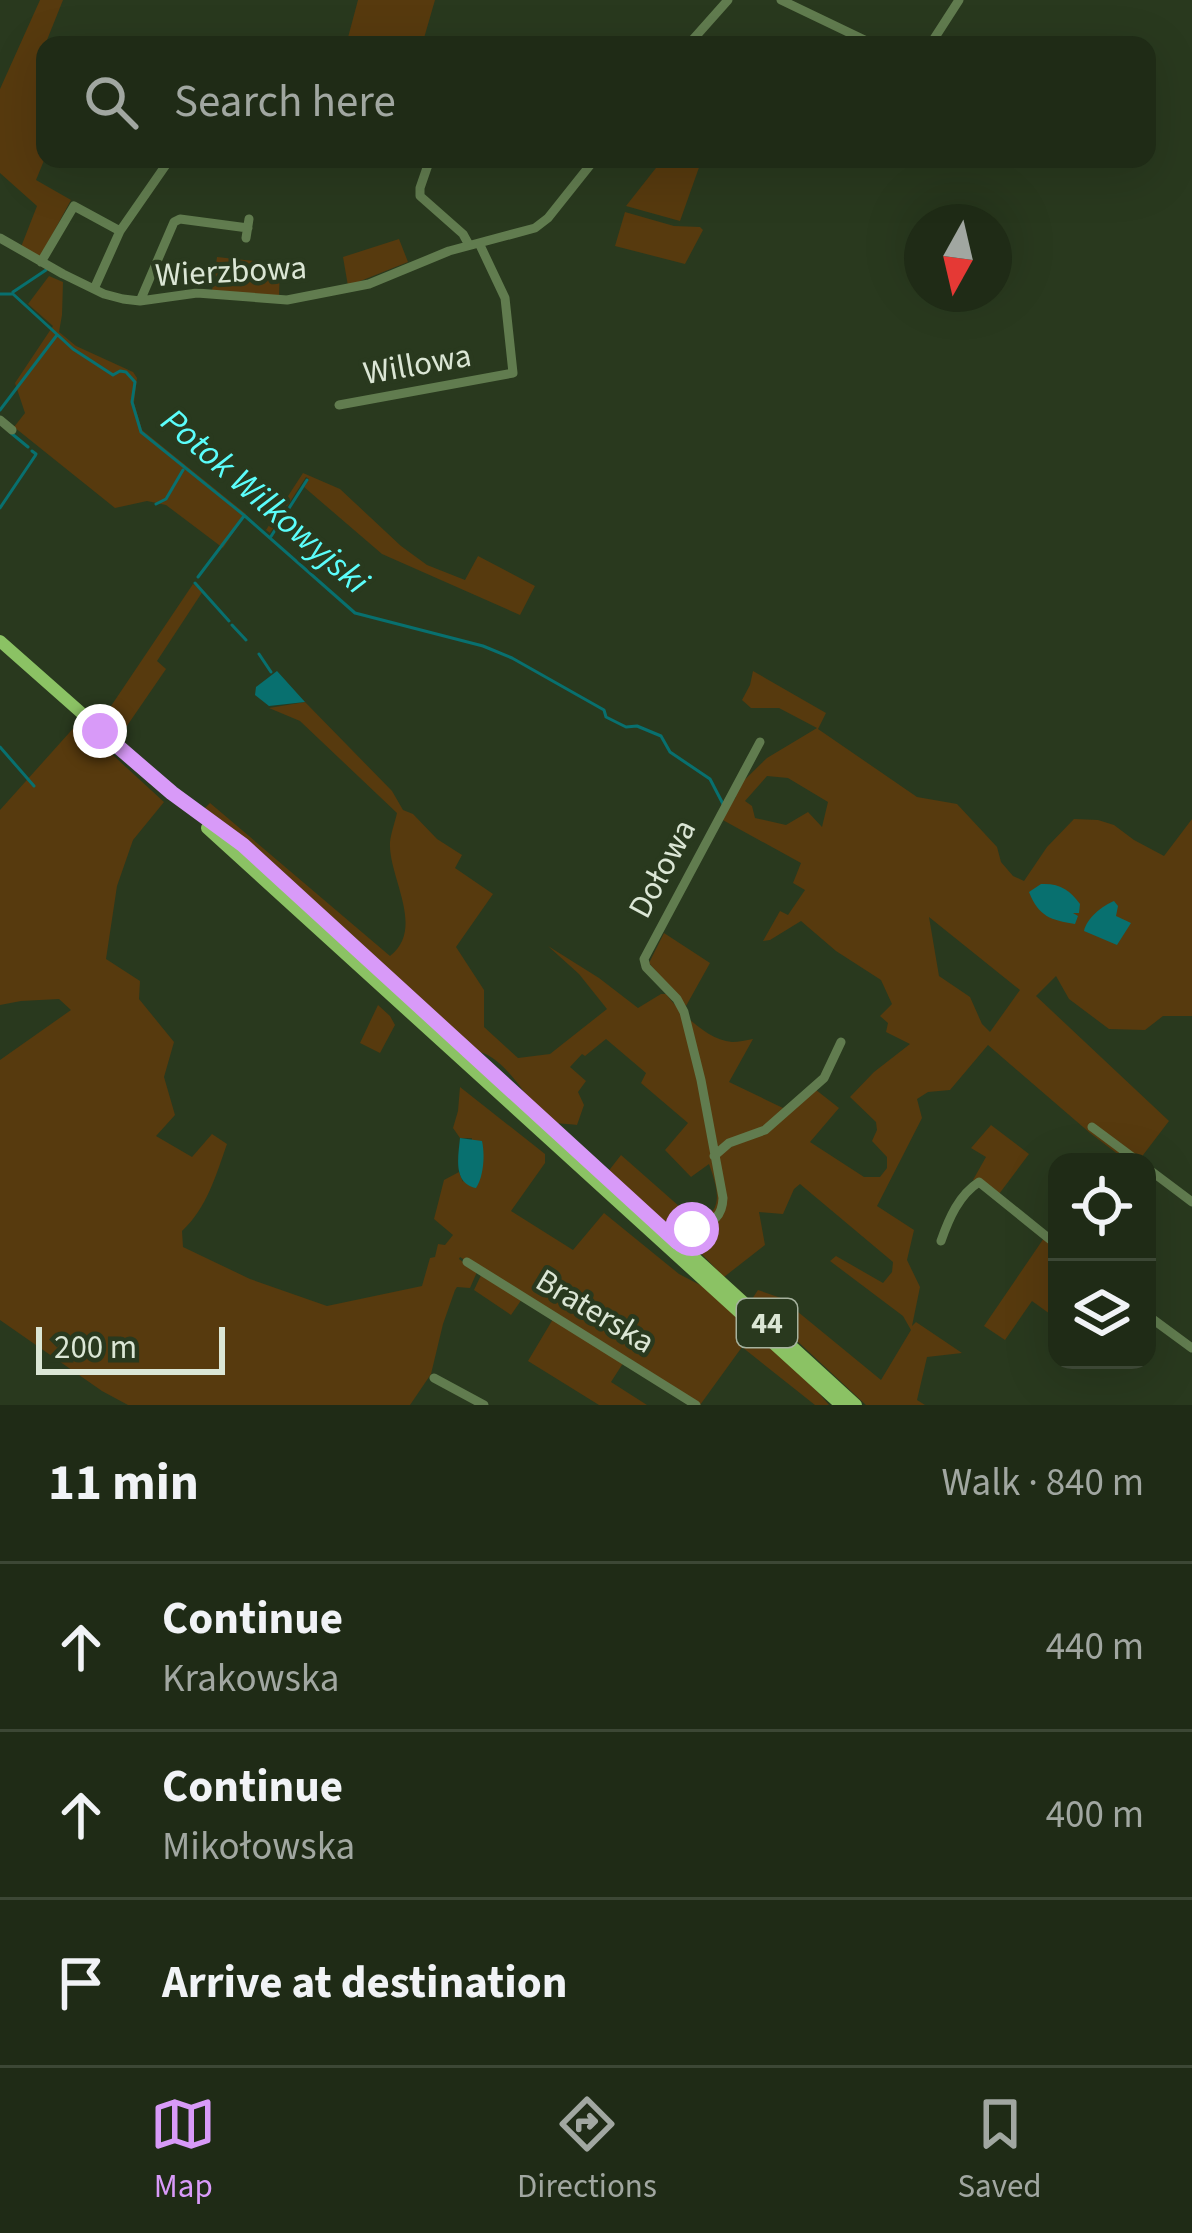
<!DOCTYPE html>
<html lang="en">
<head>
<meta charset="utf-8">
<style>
  body { margin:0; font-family:"Source Sans 3",sans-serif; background:#27331f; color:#f1f3f6 }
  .controls { position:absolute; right:36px; bottom:36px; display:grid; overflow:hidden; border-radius:24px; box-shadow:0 12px 48px #0002 }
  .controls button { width:108px; height:108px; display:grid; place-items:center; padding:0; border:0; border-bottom:3px solid #3c4735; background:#1f2b16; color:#f1f3f6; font:60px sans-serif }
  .compass { position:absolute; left:904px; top:204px; width:108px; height:108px; border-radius:50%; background:#1f2b16; box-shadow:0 12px 48px #0002; rotate:188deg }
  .scale { position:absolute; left:36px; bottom:30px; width:189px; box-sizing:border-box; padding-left:12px; border:6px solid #dbe6d5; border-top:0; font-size:33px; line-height:42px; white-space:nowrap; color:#dbe6d5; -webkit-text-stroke:9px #29391e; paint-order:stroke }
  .stop { position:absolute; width:36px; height:36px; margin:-27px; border:9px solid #d89af8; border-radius:50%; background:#fff }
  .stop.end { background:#d89af8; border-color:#fff; box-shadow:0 3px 12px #0008 }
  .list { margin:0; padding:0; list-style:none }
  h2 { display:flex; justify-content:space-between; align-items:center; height:156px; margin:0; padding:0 48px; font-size:51px }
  h2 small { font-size:39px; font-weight:400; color:#a1a7a1 }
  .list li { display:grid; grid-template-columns:78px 1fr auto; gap:36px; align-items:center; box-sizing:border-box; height:168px; padding:0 48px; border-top:3px solid #3c4735 }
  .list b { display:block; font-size:45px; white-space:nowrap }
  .list p { margin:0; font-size:39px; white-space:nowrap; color:#a1a7a1 }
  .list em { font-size:39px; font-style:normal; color:#a1a7a1 }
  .icon { flex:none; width:66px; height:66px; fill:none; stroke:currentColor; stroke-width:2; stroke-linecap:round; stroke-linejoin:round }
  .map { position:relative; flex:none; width:1192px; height:1405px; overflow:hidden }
  .search { position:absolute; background:#1f2b16; box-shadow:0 12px 48px #0002; left:36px; right:36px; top:36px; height:132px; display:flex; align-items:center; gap:30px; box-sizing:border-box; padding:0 42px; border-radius:24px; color:#a1a7a1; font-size:45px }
  .sheet { height:660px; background:#1f2b16 }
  nav { display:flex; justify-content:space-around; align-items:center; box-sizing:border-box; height:168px; border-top:3px solid #3c4735; background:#1f2b16; font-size:33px; color:#a1a7a1 }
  nav a { display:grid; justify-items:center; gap:6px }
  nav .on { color:#d89af8 }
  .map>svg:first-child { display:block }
</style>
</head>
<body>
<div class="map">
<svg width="1192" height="1405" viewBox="0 0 1192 1405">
  <rect width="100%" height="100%" fill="#29391e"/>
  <path fill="#573a0e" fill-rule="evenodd" d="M 40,0 L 63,0 L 45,45 L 45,107 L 41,120 L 45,123 L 45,158 L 36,180 L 71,200 L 40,257 L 21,247 L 37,206 L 0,173 L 0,89 Z
    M 358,0 L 435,0 L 422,45 L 346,45 Z
    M 663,159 L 702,159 L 680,221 L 626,206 Z
    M 625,212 L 674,226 L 700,227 L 703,230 L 685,264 L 615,246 Z
    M 399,239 L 408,262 L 348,286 L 343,257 Z
    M 217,257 L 280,264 L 279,296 L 212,291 Z
    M 49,276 L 63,282 L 62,315 L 59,332 L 76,346 L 133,372 L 137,378 L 134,403 L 142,430 L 246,514 L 223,548 L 166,505 L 147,501 L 115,508 L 14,427 L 25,413 L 15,383 L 53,326 L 28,304 Z
    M 303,473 L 340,489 L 401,546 L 427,565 L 465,580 L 478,556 L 535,586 L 520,615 L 382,554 L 304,487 L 309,479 L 306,477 L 270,533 L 266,530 Z
    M 193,584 L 203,591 L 157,661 L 166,669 L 120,736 L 103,718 Z
    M 753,671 L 826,713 L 818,729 L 917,797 L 957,804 L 997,847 L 1001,862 L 1013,876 L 1024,881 L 1047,847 L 1074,819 L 1098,820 L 1114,825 L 1134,840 L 1164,856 L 1192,819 L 1192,1016 L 1163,1016 L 1145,1030 L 1109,1029 L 1069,999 L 1056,976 L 1036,996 L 1169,1121 L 1140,1159 L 1127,1161 L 1090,1133 L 988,1045 L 950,1090 L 928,1092 L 917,1099 L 922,1118 L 877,1206 L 914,1230 L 907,1260 L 920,1287 L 912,1326 L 916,1322 L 962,1353 L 927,1357 L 917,1400 L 925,1405 L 866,1405 L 752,1299 L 758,1290 L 781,1298 L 881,1380 L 911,1330 L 903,1316 L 830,1261 L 836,1256 L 883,1283 L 892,1272 L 893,1262 L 800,1184 L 794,1189 L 783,1214 L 759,1212 L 765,1245 L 724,1277 L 687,1239 L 695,1224 L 677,1233 L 607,1173 L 621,1155 L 697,1222 C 726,1212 717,1187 709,1164 L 691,1177 L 665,1150 L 688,1123 L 641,1083 L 646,1073 L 606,1039 L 585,1056 L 582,1054 L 570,1067 L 586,1081 L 578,1092 L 584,1105 L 577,1125 C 574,1124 560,1124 557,1123 C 527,1109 513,1062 480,1052 L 268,861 L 205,808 L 210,803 L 390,956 C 426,928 388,877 390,842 C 391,833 395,822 397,813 L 300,721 L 269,708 L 305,702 L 392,791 L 403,810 L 413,814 L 437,839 L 462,855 L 455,868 L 493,894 L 456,947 L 484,990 L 484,1027 L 518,1058 L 550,1054 L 607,1009 L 579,974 L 548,946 L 599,978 L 638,1008 L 661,994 L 666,994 C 680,1012 707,1040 732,1042 C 739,1042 746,1040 753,1039 L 729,1082 L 783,1108 L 811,1086 L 839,1108 L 810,1142 L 864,1177 L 880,1177 L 887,1168 L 887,1157 L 872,1141 L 877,1130 L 876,1122 L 850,1097 L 874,1072 L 910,1044 L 886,1032 L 888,1023 L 880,1016 L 892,1004 L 881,980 L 836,951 L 801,921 L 770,940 L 763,941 L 780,911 L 788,915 L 805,890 L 793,883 L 801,863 L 721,819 L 736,797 L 731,793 L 767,758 L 817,728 L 779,708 L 751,708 L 742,700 L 750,685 ZM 767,776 L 788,778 L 828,802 L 822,827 L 808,812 L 786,825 L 755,818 L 752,806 L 745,801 ZM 929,917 L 1020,990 L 990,1032 L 982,1024 L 970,997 L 939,976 Z
    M 78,723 L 164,802 L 133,840 L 117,886 L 106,959 L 140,981 L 139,999 L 174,1042 L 164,1077 L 175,1115 L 156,1136 L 192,1157 L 212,1134 L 227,1144 C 216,1175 207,1208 182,1231 L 183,1247 L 250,1279 L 327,1306 L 422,1286 L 430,1258 L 435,1257 L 438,1244 L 445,1245 L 453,1235 L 434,1219 L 444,1180 L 459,1172 L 463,1182 L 472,1138 L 460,1138 L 453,1128 L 458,1111 L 460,1087 L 545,1154 L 545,1163 L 511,1211 L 573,1250 L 604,1213 L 679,1274 L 704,1287 L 817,1391 L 829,1405 L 815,1405 L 742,1347 L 700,1405 L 627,1357 L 611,1382 L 647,1405 L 599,1405 L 528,1361 L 553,1319 L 522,1299 L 511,1315 L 474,1290 L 483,1271 L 460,1257 L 459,1259 L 477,1272 L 470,1288 L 457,1287 L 455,1290 L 443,1324 L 431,1374 L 410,1405 L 128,1405 L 102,1391 L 0,1320 L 0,1060 L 71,1010 L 59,999 L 21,1001 L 0,1005 L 0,810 Z
    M 664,933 L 710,963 L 686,1006 L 649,963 Z
    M 378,1005 L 390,1016 L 395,1025 L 380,1053 L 360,1043 Z
    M 991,1125 L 1029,1154 L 999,1194 L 973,1180 L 986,1157 L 971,1148 Z
    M 1044,1238 L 1057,1248 L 1057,1319 L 1032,1301 L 1005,1340 L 984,1326 Z"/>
  <path fill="#08706f" d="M 277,671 L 305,702 L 269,706 L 255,695 L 256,687 Z
    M 1041,884 C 1060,883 1070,890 1080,904 L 1079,913 L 1073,913 L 1078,916 L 1075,924 C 1051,920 1039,917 1029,892 Z
    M 1114,901 L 1118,906 L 1116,916 L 1131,923 L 1117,945 L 1084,931 C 1087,918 1102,906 1114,901 Z
    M 460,1138 L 482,1141 C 485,1154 484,1176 476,1188 C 453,1183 458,1158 460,1138 Z"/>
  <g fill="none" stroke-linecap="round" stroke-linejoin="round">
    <path stroke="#08706f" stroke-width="3" d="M 13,292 L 46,270
      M 0,294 L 13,294 L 73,349 L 113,375 L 120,371 L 126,372 L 135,382 L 132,402 L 141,432 L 245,516 L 355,613 L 483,646 L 512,658 L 604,710 L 606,717 L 626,727 L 637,726 L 661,736 L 670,752 L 710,779 L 723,804
      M 0,410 L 57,335
      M 11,433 L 28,447
      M 156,504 L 166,499 L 183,470
      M 0,508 L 35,456 L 36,454 L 32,451
      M 270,538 L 307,480
      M 198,577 L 244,516
      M 195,583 L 229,621
      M 232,625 L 246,640
      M 259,654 L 271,672
      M 0,747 L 34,786"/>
    <path stroke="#617c4f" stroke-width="9" d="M 781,0 L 875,45
      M 688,45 L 728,0
      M 930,45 L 959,0
      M 430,159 L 420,188 L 420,196 L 463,234 L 469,245
      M 0,238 L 63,274 L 104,294 L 123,299 L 140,301 L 197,293 L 287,300 L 369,284 L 449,251 L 535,228 L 548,218 L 595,159
      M 246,238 L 249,219
      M 41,262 L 74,206 L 120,231
      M 94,289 L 120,231 L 170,159
      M 140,301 L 174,222 L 180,219 L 248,228
      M 339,405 L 513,373 L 505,298 L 479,243
      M 0,420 L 12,430
      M 1092,1127 L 1139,1162
      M 714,1156 L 729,1143 L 765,1130 L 824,1078 L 841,1042
      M 1147,1168 L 1192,1202
      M 941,1241 C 949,1218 959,1195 979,1182 L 1057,1245
      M 677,1242 C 696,1222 722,1229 723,1198 L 701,1080 L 684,1012 L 677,999 L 646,967 L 644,959 L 760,742
      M 467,1262 L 696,1405
      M 1147,1315 L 1192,1348
      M 434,1378 L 484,1405"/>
    <path stroke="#8bc264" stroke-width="12" d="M 0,641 L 172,793 L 243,845 L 856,1405
      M 207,828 L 841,1405"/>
  </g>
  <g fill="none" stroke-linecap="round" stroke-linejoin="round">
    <path stroke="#d89af8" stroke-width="15" d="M 100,731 L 172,793 L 243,845 L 677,1242 L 692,1229"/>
  </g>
  <g text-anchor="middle" stroke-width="9" stroke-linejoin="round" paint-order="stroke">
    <rect fill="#29391e" stroke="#a6b29e" stroke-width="3" x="737" y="1299" width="60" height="48" rx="9"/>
    <g font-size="30" font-weight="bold" fill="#dbe6d5">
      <text x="767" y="1333">44</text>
    </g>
    <g font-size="33" fill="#dbe6d5" stroke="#29391e">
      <text transform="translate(231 270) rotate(-3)" y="12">Wierzbowa</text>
      <text transform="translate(417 363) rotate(-10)" y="12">Willowa</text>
      <text transform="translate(661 868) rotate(-62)" y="12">Dołowa</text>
      <text transform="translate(596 1310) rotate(31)" y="12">Braterska</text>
    </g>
    <g font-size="36" font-style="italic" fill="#5bfdfb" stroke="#29391e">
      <text transform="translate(266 500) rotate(41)" y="13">Potok Wilkowyjski</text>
    </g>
  </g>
</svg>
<div class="controls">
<button><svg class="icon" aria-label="locate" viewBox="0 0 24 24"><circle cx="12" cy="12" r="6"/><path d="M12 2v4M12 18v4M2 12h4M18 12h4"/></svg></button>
<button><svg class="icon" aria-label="layers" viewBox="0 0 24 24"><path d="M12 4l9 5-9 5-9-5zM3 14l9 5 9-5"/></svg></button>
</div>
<svg class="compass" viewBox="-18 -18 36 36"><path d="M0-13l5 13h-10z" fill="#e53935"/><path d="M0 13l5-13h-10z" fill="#a1a7a1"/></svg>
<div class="scale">200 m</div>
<div class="stop" style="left:692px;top:1229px"></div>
<div class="stop end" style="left:100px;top:731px"></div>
<div class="search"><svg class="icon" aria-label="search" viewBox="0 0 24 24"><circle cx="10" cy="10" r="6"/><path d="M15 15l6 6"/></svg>Search here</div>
</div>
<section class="sheet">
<h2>11 min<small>Walk · 840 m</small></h2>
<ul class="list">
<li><svg class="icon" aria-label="ahead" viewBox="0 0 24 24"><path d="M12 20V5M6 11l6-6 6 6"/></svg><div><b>Continue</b><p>Krakowska</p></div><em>440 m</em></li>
<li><svg class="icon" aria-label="ahead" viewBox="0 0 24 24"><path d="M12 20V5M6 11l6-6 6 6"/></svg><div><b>Continue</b><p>Mikołowska</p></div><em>400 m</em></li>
<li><svg class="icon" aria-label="arrive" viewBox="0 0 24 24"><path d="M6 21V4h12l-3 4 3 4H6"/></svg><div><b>Arrive at destination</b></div></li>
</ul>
</section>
<nav>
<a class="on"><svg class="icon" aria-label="map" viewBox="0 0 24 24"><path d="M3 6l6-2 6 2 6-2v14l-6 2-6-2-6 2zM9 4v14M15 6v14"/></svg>Map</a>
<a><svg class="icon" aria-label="directions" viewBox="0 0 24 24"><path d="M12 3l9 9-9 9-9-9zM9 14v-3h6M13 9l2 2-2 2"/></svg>Directions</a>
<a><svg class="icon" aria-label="saved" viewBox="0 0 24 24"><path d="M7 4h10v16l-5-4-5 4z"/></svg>Saved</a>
</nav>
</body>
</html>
